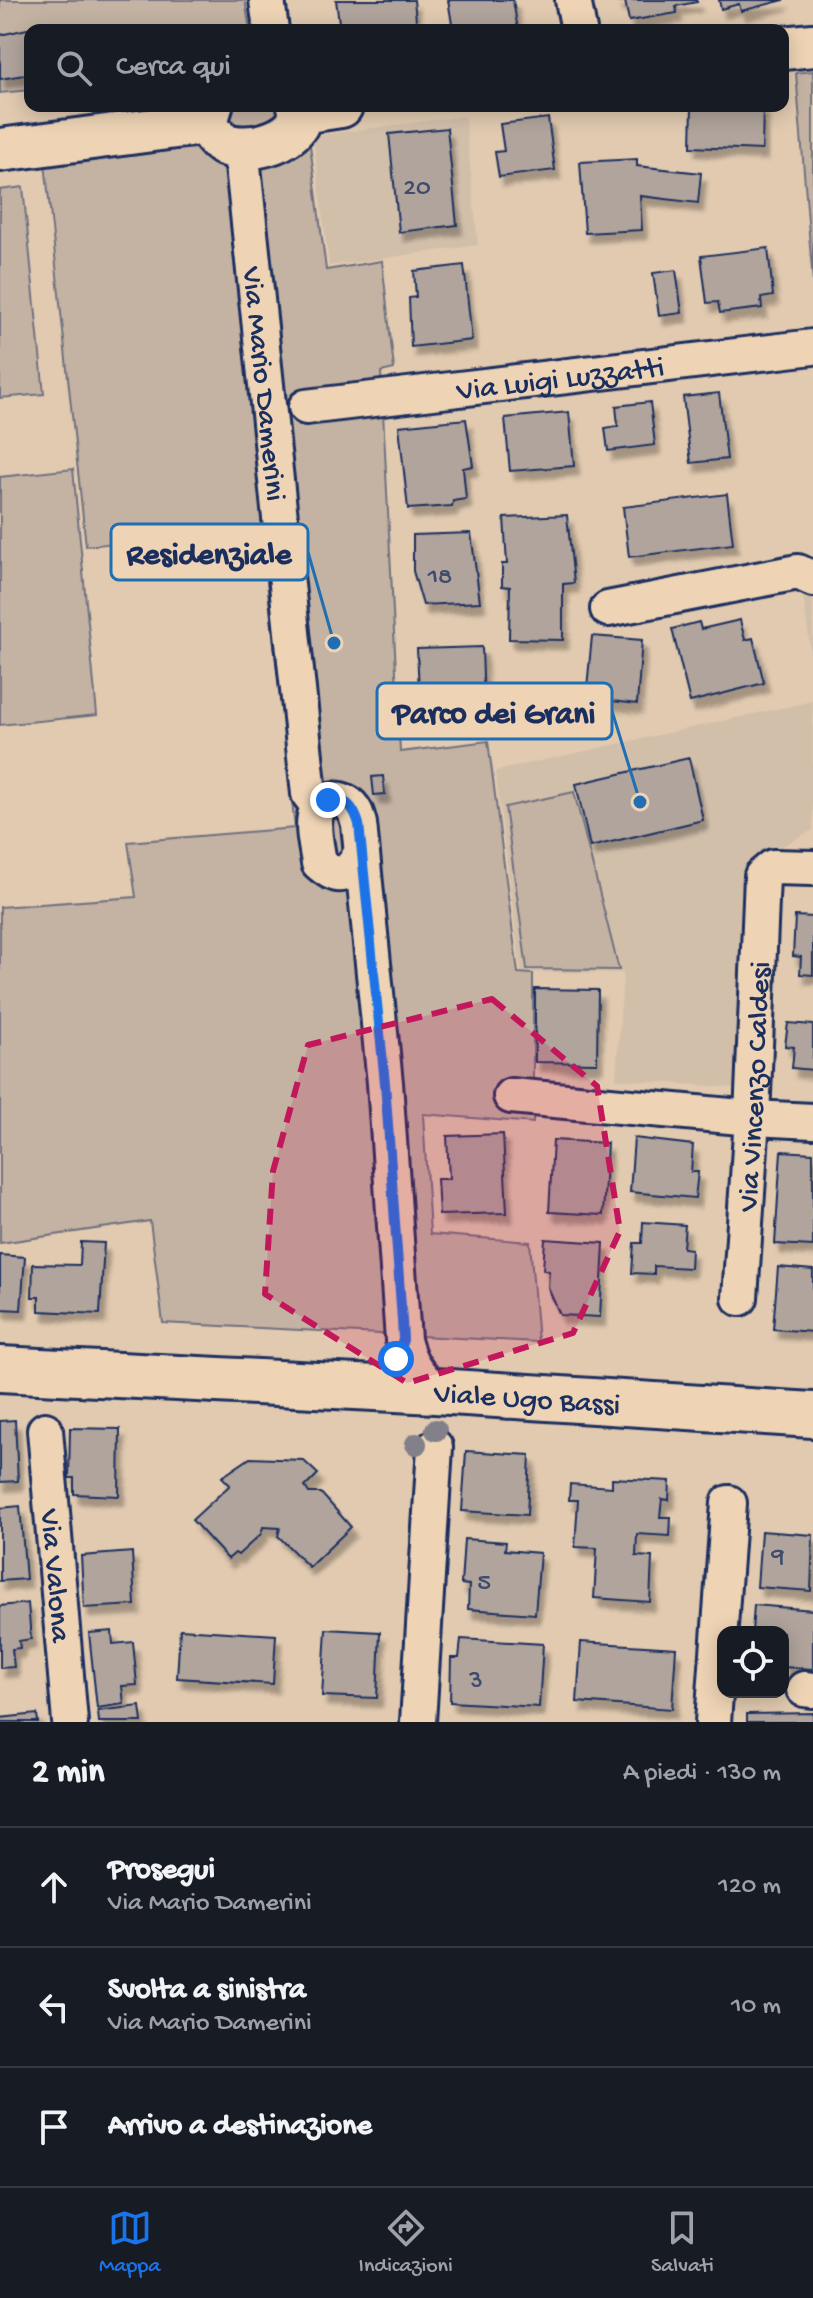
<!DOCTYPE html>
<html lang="it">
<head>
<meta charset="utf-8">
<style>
  body { margin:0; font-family:"Gochi Hand",sans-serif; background:#242831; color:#f1f3f6 }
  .controls { position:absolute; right:24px; bottom:24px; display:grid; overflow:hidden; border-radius:16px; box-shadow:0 4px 20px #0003 }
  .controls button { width:72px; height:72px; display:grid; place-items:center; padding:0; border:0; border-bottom:2px solid #363941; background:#171b24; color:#f1f3f6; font:40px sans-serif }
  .stop { position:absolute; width:24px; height:24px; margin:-18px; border:6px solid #1a73e8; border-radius:50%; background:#fff }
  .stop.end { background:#1a73e8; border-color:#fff; box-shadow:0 2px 8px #0008 }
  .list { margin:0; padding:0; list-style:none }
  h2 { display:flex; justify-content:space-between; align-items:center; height:104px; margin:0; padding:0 32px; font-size:34px }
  h2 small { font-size:26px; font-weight:400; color:#9ea1a6 }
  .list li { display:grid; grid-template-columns:52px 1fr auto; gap:24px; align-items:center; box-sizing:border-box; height:120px; padding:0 32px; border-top:2px solid #363941 }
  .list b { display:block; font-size:30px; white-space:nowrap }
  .list p { margin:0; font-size:26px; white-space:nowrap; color:#9ea1a6 }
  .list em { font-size:26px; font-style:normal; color:#9ea1a6 }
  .icon { flex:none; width:44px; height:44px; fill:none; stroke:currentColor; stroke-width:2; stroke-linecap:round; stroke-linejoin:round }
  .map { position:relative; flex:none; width:813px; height:1722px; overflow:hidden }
  .search { position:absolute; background:#171b24; box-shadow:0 4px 20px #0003; left:24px; right:24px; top:24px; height:88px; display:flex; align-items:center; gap:20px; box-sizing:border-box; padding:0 28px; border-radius:16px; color:#9ea1a6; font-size:30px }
  .sheet { height:464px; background:#171b24 }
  nav { display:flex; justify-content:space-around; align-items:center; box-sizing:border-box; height:112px; border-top:2px solid #363941; background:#171b24; font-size:22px; color:#9ea1a6 }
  nav a { display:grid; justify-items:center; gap:4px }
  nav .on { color:#1a73e8 }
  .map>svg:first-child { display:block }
</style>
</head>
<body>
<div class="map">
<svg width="813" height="1722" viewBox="0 0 813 1722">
  <defs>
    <filter id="shadow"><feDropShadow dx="5" dy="9" stdDeviation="2" flood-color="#0004"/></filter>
  </defs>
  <rect width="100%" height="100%" fill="#e1cab0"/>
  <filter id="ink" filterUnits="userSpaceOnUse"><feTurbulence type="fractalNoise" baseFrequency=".0125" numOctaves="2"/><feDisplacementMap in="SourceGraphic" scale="16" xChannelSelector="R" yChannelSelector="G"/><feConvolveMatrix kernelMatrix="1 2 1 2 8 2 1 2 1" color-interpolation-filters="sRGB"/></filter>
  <g filter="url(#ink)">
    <path fill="#d2bfaa" d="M 465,116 L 478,245 L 329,266 L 313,136 Z
      M 803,594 L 813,599 L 813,670 Z
      M 813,701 L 813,830 L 763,856 L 748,883 L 735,1088 L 616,1079 L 623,973 L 521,972 L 495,771 Z"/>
    <path fill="#c4b3a3" stroke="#707180" stroke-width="2" d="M 0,0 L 245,0 L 250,30 L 30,30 L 30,90 L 0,93 Z
      M 813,71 L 813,283 L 796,73 Z
      M 237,106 L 277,106 L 280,112 L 274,124 L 238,127 L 231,118 L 234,108 Z
      M 309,137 L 326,270 L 382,261 L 394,369 L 381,372 L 400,752 L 488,741 L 518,973 L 533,974 L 533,1123 L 423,1114 L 430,1234 L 530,1242 L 538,1342 L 163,1323 L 150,1221 L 0,1243 L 0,907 L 136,897 L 128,842 L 295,828 L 261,529 L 86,546 L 45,163 Z
      M 23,187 L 44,394 L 0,398 L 0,190 Z
      M 73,469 L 97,715 L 0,725 L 0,477 Z
      M 574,792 L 619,970 L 527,969 L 505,807 Z"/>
    <path fill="#b0a49c" stroke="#1b2f5e" stroke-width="2" filter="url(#shadow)" d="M 336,0 L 414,0 L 417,30 L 340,30 Z
      M 448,0 L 513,0 L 518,30 L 453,30 Z
      M 617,0 L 696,0 L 697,2 L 676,6 L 677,13 L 629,21 L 625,1 L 617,2 Z
      M 719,0 L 784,0 L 741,11 L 739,4 L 721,9 Z
      M 50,24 L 51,30 L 30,30 L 30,74 L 0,79 L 0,35 Z
      M 692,106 L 763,106 L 762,150 L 691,147 Z
      M 548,118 L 555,170 L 499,177 L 495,152 L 504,151 L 500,124 Z
      M 447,128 L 457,225 L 399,232 L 389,134 Z
      M 637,159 L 637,166 L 701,173 L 698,203 L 640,196 L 642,230 L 585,233 L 580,162 Z
      M 768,248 L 773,296 L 761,298 L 762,308 L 720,313 L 718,302 L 707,303 L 701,256 Z
      M 464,265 L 472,340 L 411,347 L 409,298 L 416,297 L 414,271 Z
      M 676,270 L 682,313 L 659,316 L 653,273 Z
      M 719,393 L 727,459 L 691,463 L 683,397 Z
      M 650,402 L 655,445 L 608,451 L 605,428 L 618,426 L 616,406 Z
      M 569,412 L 574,466 L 510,471 L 505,418 Z
      M 466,419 L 473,466 L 463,468 L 466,499 L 453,501 L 452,506 L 408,509 L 399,426 Z
      M 727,494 L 733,544 L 629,557 L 623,507 Z
      M 567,515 L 574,583 L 563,584 L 563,640 L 509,639 L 510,587 L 502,586 L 502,564 L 507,564 L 504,518 Z
      M 471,533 L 480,602 L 423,605 L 413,571 L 413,535 Z
      M 740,620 L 745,640 L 753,638 L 764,683 L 690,702 L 672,629 L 699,622 L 701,629 Z
      M 592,636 L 642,640 L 637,704 L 586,698 Z
      M 482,647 L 484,709 L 420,712 L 417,649 Z
      M 689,758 L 703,820 L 590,847 L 576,784 Z
      M 383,776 L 385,794 L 374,795 L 372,777 Z
      M 795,916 L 813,917 L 813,975 L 800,974 L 801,957 L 793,956 Z
      M 535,989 L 598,990 L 597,1063 L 535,1062 Z
      M 788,1023 L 813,1025 L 813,1070 L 792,1068 L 794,1047 L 785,1046 Z
      M 503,1134 L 507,1213 L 439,1215 L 437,1179 L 449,1179 L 447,1136 Z
      M 634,1138 L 693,1145 L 691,1172 L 698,1172 L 695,1198 L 630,1192 Z
      M 553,1140 L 607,1143 L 603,1215 L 549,1212 Z
      M 781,1151 L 813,1153 L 813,1246 L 775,1244 Z
      M 643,1222 L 685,1225 L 683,1248 L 691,1249 L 690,1268 L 654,1266 L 654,1274 L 632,1273 L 634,1243 L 642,1243 Z
      M 545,1239 L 604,1243 L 600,1317 L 560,1315 L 548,1288 L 549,1271 L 543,1270 Z
      M 81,1242 L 104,1243 L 100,1314 L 39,1311 L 39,1297 L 32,1297 L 33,1264 L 80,1265 Z
      M 0,1255 L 25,1257 L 21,1310 L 0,1309 Z
      M 778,1267 L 813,1270 L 813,1332 L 773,1329 Z
      M 15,1420 L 18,1481 L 0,1482 L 0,1421 Z
      M 70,1428 L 120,1429 L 119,1496 L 74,1494 L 74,1478 L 69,1478 Z
      M 466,1451 L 530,1455 L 527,1515 L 462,1511 Z
      M 250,1458 L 303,1460 L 318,1474 L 305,1487 L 309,1493 L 321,1493 L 351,1527 L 309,1567 L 278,1536 L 280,1528 L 263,1527 L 261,1534 L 238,1555 L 235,1553 L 228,1559 L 192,1520 L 230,1485 L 222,1477 Z
      M 612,1478 L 670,1481 L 669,1500 L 662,1499 L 660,1517 L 671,1517 L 670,1536 L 637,1534 L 636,1556 L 652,1557 L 650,1602 L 594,1598 L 597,1548 L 575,1547 L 578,1500 L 569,1500 L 570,1484 L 612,1487 Z
      M 20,1506 L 26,1579 L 0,1581 L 0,1508 Z
      M 761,1531 L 813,1535 L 811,1591 L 757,1587 Z
      M 464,1539 L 506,1542 L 505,1550 L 540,1553 L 535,1614 L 468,1609 L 469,1585 L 461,1584 Z
      M 132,1552 L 135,1605 L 84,1608 L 81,1556 Z
      M 28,1603 L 31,1639 L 19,1641 L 20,1648 L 12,1649 L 14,1667 L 0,1668 L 0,1606 Z
      M 754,1605 L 813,1610 L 813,1669 L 783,1667 L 783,1632 L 752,1632 Z
      M 180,1629 L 276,1635 L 273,1684 L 177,1678 Z
      M 326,1629 L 380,1632 L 377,1698 L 322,1696 Z
      M 112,1631 L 113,1644 L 133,1642 L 137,1685 L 122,1686 L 124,1704 L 97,1708 L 89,1633 Z
      M 461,1639 L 543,1644 L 539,1707 L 450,1702 L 451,1658 L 459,1658 Z
      M 581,1642 L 676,1648 L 672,1709 L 577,1702 Z
      M 140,1706 L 142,1722 L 99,1722 L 98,1711 Z
      M 813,1713 L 813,1722 L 747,1722 L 747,1714 Z
      M 37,1714 L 38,1722 L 0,1722 L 0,1718 Z"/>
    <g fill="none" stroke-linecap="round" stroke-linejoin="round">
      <g stroke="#1b2f5e" stroke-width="40">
        <g id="minor">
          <path d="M 267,0 L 271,30"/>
          <path d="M 573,0 L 579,30"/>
          <path id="s1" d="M 241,147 L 309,794 L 319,807"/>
          <path id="s2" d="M 306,407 L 813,347"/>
          <path d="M 608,609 L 798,572 L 813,579"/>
          <path d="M 361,853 C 348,876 340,882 319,863 C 317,848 312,830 315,816 C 319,799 339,794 351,806 C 356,811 357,817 359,824 L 385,1083 L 403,1340 C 409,1364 417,1374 435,1391"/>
          <path d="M 511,1096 L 752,1118 L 813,1121"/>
          <path id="s3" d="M 740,1298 L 752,1118 L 762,876 L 773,867 L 813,868"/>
          <path id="s4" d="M 45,1430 L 70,1722"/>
          <path d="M 804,1689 L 813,1690"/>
          <path d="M 418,1722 L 435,1447"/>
          <path d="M 713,1722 L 729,1503"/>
        </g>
      </g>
      <g stroke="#1b2f5e" stroke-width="48">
        <path id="tertiary" d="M 783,48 L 813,45
          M 211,106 L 206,123 C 210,130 215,138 222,143 C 245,156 309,140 299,106
          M 301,112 L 341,106
          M 0,150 L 206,123"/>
      </g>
      <g stroke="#1b2f5e" stroke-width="50">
        <g id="secondary">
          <path id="s5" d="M 0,1369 L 435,1391 L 813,1415"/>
        </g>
      </g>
      <use href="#minor" stroke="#eed4b5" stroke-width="34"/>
      <use href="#tertiary" stroke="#eed4b5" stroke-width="42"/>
      <use href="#secondary" stroke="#eed4b5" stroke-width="44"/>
    </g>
    <g fill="#828088">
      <circle cx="436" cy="1430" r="11"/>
      <circle cx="416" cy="1444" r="11"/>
    </g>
  </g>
  <g fill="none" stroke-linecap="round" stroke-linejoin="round" filter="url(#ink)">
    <path stroke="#1a73e8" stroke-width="10" d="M 328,800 C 347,797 354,808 359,824 L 385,1083 L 402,1320 L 403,1340 L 396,1359"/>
  </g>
  <path fill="#c2185b" fill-opacity="0.2" stroke="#c2185b" stroke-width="6" stroke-dasharray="16 10" stroke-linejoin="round" d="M 492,999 L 597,1086 L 620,1231 L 573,1333 L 407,1383 L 265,1294 L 273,1171 L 308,1045 Z"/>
  <g text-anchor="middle" stroke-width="8" stroke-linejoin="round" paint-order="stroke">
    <g font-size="26" fill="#404c6e">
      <text x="417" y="194">20</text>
      <text x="440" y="583">18</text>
      <text x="778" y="1562">9</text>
      <text x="484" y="1589">5</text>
      <text x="476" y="1687">3</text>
    </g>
    <g font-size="30" fill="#1b2f5e" stroke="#eed4b5">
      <text dy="10" stroke="none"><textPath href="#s2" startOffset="256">Via Luigi Luzzatti</textPath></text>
      <text dy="10" stroke="none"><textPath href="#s1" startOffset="238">Via Mario Damerini</textPath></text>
      <text dy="10" stroke="none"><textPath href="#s3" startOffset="212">Via Vincenzo Caldesi</textPath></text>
      <text dy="10" stroke="none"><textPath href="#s5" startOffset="528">Viale Ugo Bassi</textPath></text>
      <text dy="10" stroke="none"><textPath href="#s4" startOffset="146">Via Valona</textPath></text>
    </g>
  </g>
  <path fill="none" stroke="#1f6fb2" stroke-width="3" d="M334 643L308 552M640 802L612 711"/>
  <g fill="#1f6fb2" stroke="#eed4b5" stroke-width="3">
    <circle cx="334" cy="643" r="8"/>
    <circle cx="640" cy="802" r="8"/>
  </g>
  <g fill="#eed4b5" stroke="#1f6fb2" stroke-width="3">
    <rect x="111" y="524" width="197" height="56" rx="8"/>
    <rect x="377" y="683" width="235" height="56" rx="8"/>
  </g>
  <g font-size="32" text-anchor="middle" font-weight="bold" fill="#1b2f5e">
    <text x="209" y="563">Residenziale</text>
    <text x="494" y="722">Parco dei Grani</text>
  </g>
</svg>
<div class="controls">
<button><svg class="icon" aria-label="locate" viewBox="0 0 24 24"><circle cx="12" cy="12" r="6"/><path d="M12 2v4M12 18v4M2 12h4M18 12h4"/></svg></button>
</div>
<div class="stop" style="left:396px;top:1359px"></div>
<div class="stop end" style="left:328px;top:800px"></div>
<div class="search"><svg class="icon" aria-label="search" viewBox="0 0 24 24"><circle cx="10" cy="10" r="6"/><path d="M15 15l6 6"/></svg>Cerca qui</div>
</div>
<section class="sheet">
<h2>2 min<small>A piedi · 130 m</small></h2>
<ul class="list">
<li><svg class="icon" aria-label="ahead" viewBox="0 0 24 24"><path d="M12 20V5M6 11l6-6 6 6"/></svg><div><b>Prosegui</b><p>Via Mario Damerini</p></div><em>120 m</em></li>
<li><svg class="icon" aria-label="left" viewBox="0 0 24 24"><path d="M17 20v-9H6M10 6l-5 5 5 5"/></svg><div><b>Svolta a sinistra</b><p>Via Mario Damerini</p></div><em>10 m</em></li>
<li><svg class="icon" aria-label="arrive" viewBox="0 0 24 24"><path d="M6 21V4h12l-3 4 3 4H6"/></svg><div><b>Arrivo a destinazione</b></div></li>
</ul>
</section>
<nav>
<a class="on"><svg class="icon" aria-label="map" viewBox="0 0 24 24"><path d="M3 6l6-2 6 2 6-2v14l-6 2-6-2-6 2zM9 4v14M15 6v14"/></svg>Mappa</a>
<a><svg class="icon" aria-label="directions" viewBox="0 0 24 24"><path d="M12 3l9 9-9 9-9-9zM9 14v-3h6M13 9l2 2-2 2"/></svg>Indicazioni</a>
<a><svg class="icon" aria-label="saved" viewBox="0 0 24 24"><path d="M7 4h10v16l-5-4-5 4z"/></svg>Salvati</a>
</nav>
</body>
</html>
